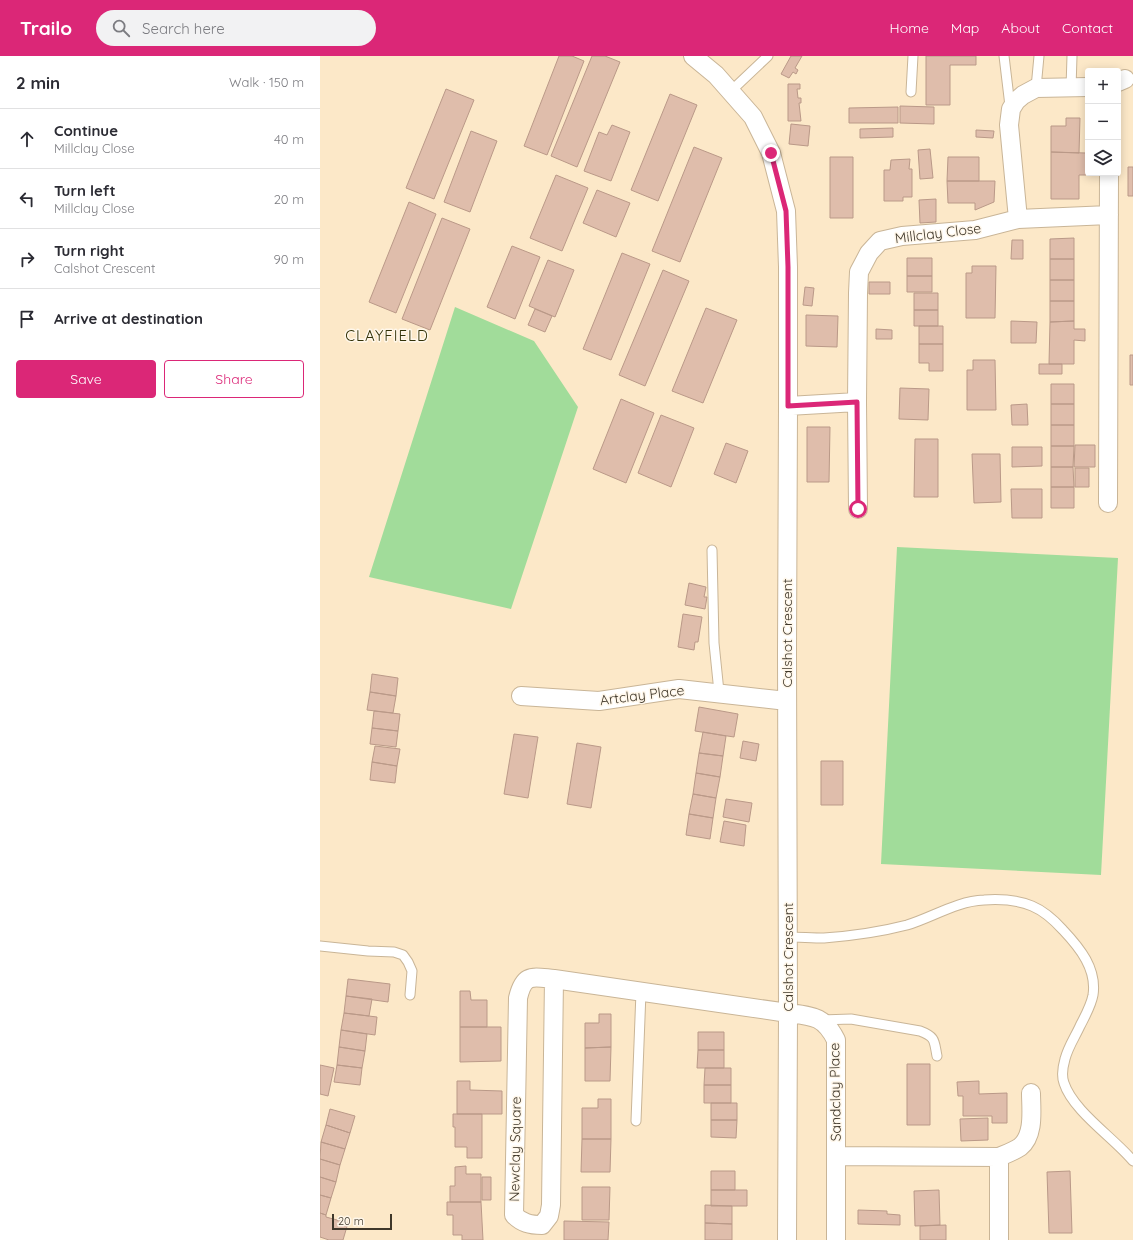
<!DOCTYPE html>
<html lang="en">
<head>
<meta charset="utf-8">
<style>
  body { margin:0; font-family:Quicksand,sans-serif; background:#f2f2f3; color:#2b2b33 }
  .controls { position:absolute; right:12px; top:12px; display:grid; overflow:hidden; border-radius:4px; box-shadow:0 2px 10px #0003 }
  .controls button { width:36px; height:36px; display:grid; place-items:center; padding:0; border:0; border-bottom:1px solid #e1e1e2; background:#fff; color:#2b2b33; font:20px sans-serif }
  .scale { position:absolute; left:12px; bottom:10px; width:60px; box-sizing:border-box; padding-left:4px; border:2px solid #3f372a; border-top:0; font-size:11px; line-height:14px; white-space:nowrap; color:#3f372a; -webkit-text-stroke:3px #fff7ea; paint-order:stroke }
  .stop { position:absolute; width:12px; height:12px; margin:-9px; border:3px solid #db2777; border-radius:50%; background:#fff }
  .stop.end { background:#db2777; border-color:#fff; box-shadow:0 1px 4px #0008 }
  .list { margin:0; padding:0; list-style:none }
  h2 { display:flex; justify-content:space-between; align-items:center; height:52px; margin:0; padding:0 16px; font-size:17px }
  h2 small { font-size:13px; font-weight:400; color:#7c7c81 }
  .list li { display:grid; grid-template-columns:26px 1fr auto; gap:12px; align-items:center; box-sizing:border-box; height:60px; padding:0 16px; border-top:1px solid #e1e1e2 }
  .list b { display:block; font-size:15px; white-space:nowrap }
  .list p { margin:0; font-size:13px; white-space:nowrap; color:#7c7c81 }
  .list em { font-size:13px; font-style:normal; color:#7c7c81 }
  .actions { display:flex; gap:8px; padding:12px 16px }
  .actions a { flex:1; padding:9px 0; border:1px solid #db2777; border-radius:4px; text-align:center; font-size:14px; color:#db2777 }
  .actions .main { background:#db2777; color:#fff }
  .icon { flex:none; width:22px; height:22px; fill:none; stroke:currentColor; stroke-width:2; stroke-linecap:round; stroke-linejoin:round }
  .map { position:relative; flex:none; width:813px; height:1184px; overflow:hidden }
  header { display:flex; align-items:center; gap:24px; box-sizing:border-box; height:56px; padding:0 20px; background:#db2777; color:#fff }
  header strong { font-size:19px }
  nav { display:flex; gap:22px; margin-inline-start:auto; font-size:14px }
  .search { width:280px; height:36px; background:#f2f2f3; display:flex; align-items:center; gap:10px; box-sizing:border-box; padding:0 14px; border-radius:22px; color:#7c7c81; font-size:15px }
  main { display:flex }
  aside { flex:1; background:#fff }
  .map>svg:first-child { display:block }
</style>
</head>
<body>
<header>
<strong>Trailo</strong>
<div class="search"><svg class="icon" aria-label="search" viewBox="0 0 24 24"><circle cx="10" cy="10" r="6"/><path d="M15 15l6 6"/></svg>Search here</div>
<nav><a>Home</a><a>Map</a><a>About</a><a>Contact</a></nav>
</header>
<main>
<aside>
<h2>2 min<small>Walk · 150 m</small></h2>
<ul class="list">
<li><svg class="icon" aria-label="ahead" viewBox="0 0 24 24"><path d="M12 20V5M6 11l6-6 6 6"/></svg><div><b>Continue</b><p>Millclay Close</p></div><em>40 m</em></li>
<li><svg class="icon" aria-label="left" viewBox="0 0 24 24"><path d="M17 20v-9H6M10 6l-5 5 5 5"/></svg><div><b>Turn left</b><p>Millclay Close</p></div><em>20 m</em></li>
<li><svg class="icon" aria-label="right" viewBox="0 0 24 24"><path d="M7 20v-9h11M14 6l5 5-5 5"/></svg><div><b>Turn right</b><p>Calshot Crescent</p></div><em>90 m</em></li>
<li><svg class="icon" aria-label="arrive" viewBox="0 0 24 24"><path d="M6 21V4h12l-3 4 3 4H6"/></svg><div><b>Arrive at destination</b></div></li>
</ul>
<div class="actions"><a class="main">Save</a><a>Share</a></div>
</aside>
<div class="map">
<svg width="813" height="1184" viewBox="0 0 813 1184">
  <rect width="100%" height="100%" fill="#fce8c8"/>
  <path fill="#a1dc9a" d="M 135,251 L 214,285 L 258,351 L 191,553 L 49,521 Z
    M 577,491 L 798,502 L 781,819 L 561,808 Z"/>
  <path fill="#dfbdab" stroke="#ba9988" d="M 239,0 L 252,0 L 264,5 L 227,99 L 204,90 Z
    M 272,0 L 285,0 L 300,6 L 257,111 L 231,100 Z
    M 471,0 L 482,0 L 475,12 L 478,14 L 476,18 L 473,16 L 469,22 L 461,18 Z
    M 606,0 L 656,0 L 656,9 L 630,9 L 630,49 L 606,49 Z
    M 468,28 L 480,28 L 480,33 L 477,33 L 478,42 L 481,42 L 481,47 L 479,47 L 481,65 L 468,65 Z
    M 126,33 L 154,44 L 114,143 L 86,132 Z
    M 350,38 L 377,49 L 338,145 L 311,134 Z
    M 580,50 L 614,51 L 614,68 L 580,67 Z
    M 578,51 L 578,67 L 529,67 L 529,52 Z
    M 746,62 L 760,62 L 759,97 L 731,96 L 731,70 L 746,70 Z
    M 471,68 L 490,70 L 488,90 L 469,88 Z
    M 292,69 L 310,76 L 291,125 L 264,115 L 279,76 L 287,79 Z
    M 573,72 L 573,81 L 540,82 L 540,73 Z
    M 656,74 L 674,75 L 673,82 L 656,81 Z
    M 151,75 L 177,85 L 150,156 L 124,146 Z
    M 374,91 L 402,102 L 360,206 L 332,195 Z
    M 610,93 L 613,122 L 600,123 L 598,94 Z
    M 731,96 L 766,97 L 766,119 L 759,119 L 759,143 L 731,143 Z
    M 510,101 L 533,101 L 533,162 L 510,162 Z
    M 628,101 L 659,101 L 659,125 L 627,125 Z
    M 590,103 L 589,113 L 592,113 L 592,141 L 583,141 L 583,145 L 564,145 L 564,114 L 570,114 L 571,104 Z
    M 808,111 L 813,111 L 813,140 L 808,140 Z
    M 236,119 L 268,132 L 242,195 L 210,182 Z
    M 627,125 L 675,125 L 674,146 L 655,154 L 655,147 L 628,147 Z
    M 277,134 L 310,147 L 296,181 L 263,167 Z
    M 616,143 L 616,166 L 600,167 L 599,144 Z
    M 89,146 L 116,158 L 76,257 L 49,246 Z
    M 122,162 L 150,173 L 110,274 L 82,263 Z
    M 754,182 L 754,203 L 730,203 L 730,183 Z
    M 692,184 L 703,184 L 703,203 L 691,203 Z
    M 192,190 L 220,201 L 195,263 L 167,251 Z
    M 302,197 L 330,208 L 291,304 L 263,293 Z
    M 587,202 L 612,202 L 612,220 L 587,220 Z
    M 730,203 L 754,203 L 754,224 L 730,224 Z
    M 228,204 L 254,214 L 235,261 L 209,250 Z
    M 652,210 L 676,210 L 675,262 L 646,262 L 646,217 L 652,217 Z
    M 343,214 L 369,225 L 325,330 L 299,319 Z
    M 587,220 L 612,220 L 612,236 L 587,236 Z
    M 730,224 L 754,224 L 754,245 L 730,245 Z
    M 549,226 L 570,226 L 570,238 L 549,238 Z
    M 485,231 L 494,232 L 492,250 L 483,249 Z
    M 594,237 L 618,237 L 618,254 L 594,254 Z
    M 730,245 L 754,245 L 754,265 L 730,266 Z
    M 386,252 L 417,264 L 383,347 L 352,335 Z
    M 215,253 L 232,260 L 225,276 L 208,269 Z
    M 594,254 L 618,254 L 618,270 L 594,270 Z
    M 486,259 L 518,260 L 517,291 L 486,290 Z
    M 691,265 L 717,266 L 716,287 L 691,287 Z
    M 754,265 L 754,273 L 765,273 L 765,285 L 754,284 L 754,308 L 729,308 L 730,266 Z
    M 599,270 L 623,270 L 623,288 L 599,288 Z
    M 556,273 L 572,274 L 572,283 L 556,283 Z
    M 599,288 L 623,288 L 623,315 L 609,315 L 609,307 L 599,307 Z
    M 810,299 L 813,299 L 813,329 L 810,329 Z
    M 653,304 L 675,304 L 676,354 L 647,354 L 647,314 L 653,314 Z
    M 719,308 L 742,308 L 742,318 L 719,318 Z
    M 731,328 L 754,328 L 754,348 L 731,348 Z
    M 580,332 L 609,333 L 608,364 L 579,363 Z
    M 301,343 L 334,357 L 306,427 L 273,413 Z
    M 707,348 L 708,369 L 692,369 L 691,349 Z
    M 731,348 L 754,348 L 754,369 L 731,369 Z
    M 341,359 L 374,372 L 351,431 L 318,417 Z
    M 731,369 L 754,369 L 754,390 L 731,390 Z
    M 487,371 L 510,371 L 509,426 L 487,426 Z
    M 595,383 L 618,383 L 618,441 L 594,441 Z
    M 406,387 L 428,395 L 416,427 L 394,418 Z
    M 755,389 L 775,389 L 775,411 L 754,411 Z
    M 731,390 L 754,390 L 753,411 L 731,411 Z
    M 692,391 L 722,391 L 722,410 L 692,411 Z
    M 652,398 L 680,398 L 681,446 L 654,447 Z
    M 731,411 L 753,411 L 754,431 L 731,431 Z
    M 755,412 L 769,412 L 769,431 L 755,431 Z
    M 731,431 L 754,431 L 754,452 L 731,452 Z
    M 691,433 L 722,433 L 722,462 L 692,462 Z
    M 369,527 L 386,531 L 384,541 L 387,541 L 385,553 L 365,549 Z
    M 363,558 L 382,561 L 378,586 L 375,586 L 374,594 L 358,591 Z
    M 52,618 L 78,622 L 76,640 L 50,636 Z
    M 50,636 L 76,640 L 73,657 L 47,654 Z
    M 379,651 L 418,658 L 414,681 L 375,675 Z
    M 54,655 L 80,658 L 78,675 L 52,672 Z
    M 52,672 L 78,675 L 76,691 L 50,688 Z
    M 383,676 L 406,680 L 403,700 L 379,697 Z
    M 194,678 L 218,681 L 208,742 L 184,738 Z
    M 423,685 L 439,688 L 436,705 L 420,702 Z
    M 257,687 L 281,691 L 271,752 L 247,748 Z
    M 55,690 L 80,693 L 77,710 L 52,706 Z
    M 379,697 L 403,700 L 400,721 L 376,717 Z
    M 501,705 L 523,705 L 523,749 L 501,749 Z
    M 52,706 L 77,710 L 75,727 L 50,724 Z
    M 376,717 L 400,721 L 396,742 L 373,738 Z
    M 373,738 L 396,742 L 393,762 L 369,758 Z
    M 406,743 L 432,747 L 429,766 L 403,761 Z
    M 369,758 L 393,762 L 390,783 L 366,779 Z
    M 404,765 L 426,769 L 424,790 L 400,786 Z
    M 28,923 L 70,928 L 68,946 L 26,940 Z
    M 140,935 L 150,935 L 151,944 L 167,944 L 167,971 L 140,971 Z
    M 26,940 L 52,943 L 49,960 L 24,957 Z
    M 24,957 L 57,961 L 55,979 L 21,974 Z
    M 279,958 L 291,958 L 291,991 L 265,992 L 265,967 L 279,967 Z
    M 140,971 L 181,971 L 181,1005 L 140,1006 Z
    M 21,974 L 47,978 L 45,995 L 19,991 Z
    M 378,976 L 404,976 L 404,994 L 378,994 Z
    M 19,991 L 45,995 L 42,1012 L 17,1009 Z
    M 291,991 L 290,1025 L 265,1025 L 265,992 Z
    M 378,994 L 404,994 L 404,1012 L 377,1012 Z
    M 587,1008 L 610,1008 L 610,1069 L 587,1069 Z
    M 0,1009 L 14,1012 L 8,1040 L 0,1038 Z
    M 17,1009 L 42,1012 L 40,1029 L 14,1026 Z
    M 385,1012 L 411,1012 L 411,1029 L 384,1029 Z
    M 137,1025 L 150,1025 L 150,1034 L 182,1035 L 182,1058 L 137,1058 Z
    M 659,1025 L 659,1038 L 687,1037 L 687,1067 L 672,1067 L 672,1060 L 643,1060 L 643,1040 L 638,1040 L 637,1026 Z
    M 384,1029 L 411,1029 L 411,1047 L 384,1047 Z
    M 278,1043 L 291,1043 L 291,1083 L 262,1083 L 262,1052 L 278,1052 Z
    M 391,1047 L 417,1047 L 417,1064 L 391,1064 Z
    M 10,1053 L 35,1060 L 30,1077 L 6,1069 Z
    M 133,1058 L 162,1058 L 162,1102 L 147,1102 L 147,1091 L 135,1091 L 135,1071 L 133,1071 Z
    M 668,1062 L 668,1084 L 641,1085 L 640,1063 Z
    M 391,1064 L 417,1064 L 416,1082 L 391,1081 Z
    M 6,1069 L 30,1077 L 25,1093 L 1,1086 Z
    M 262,1083 L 291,1083 L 290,1116 L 261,1116 Z
    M 1,1086 L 25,1093 L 20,1109 L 0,1103 Z
    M 0,1103 L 20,1109 L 16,1126 L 0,1121 Z
    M 146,1110 L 146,1118 L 161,1118 L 161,1146 L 130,1146 L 130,1130 L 135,1130 L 135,1111 Z
    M 391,1115 L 415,1115 L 415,1134 L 391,1134 Z
    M 750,1115 L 752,1177 L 729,1177 L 727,1116 Z
    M 0,1121 L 16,1126 L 11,1142 L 0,1139 Z
    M 162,1121 L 171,1121 L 171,1144 L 162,1144 Z
    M 262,1131 L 290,1131 L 289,1164 L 262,1164 Z
    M 391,1134 L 427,1134 L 427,1150 L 391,1150 Z
    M 619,1134 L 620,1169 L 595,1170 L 594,1135 Z
    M 0,1139 L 11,1142 L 6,1159 L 0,1157 Z
    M 127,1146 L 161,1146 L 163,1184 L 142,1184 L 142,1179 L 133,1179 L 133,1159 L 127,1159 Z
    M 385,1149 L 412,1150 L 412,1168 L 385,1167 Z
    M 538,1154 L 567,1155 L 567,1158 L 580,1159 L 580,1169 L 538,1168 Z
    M 0,1157 L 6,1159 L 6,1161 L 28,1167 L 23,1184 L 9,1184 L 0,1181 Z
    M 244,1165 L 289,1166 L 288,1184 L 244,1184 Z
    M 385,1167 L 412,1168 L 412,1184 L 385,1184 Z
    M 626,1169 L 626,1184 L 600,1184 L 600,1170 Z"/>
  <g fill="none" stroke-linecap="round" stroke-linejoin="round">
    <g stroke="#c9b597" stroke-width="11">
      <path id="service" d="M 684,0 L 690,50
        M 716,32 L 719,0
        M 751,32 L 752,0
        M 411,35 L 448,0
        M 591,36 L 593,0
        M 392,494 L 394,587 L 399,636
        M 467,881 C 479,881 492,882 504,882 C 531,880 560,876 587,869 C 613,861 637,845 664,844 C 679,843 698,844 712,850 C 724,855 734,864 743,874 C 760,892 777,913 773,939 C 771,950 765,960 760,970 C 755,981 748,991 745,1003 C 743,1010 741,1019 744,1027 C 753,1055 794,1082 813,1105
        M 0,890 L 48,895 L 74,896 L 83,899 L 88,906 L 92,915 L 90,939
        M 501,964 L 531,963 L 600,975 C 616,981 614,985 617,1000
        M 316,1065 L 321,936"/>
    </g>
    <g stroke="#c9b597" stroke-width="20">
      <path id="minor" d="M 373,0 L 396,19 L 433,61 L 451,97 L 466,155 L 468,211 L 468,350 L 467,597 L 468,957 L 467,1184
        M 798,26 L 805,23
        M 698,163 L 689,69 L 691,53 L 696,45 L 703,39 L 716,32 L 768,31
        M 468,350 L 537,346
        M 788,447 L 789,117
        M 538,453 L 537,346 L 538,237 L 539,216 L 549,197 L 560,185 L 582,180 L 655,174 L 698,163 L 789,159
        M 201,640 L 279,645 L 359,633 L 467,645
        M 234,923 L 231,1149 L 229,1160 L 222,1169 C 210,1169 202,1167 194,1159 L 198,942 C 204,917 212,921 234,923 L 468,957 C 493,960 504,960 516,984 L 516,1184
        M 516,1100 L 679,1101 C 686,1098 694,1095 700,1091 C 715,1079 711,1053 711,1037
        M 679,1101 L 679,1184"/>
    </g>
    <use href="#service" stroke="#fff" stroke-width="9"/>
    <use href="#minor" stroke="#fff" stroke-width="18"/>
  </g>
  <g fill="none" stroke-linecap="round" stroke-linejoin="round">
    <path stroke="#db2777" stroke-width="5" d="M 451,97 L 466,155 L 468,211 L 468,350 L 537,346 L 538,453"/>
  </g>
  <g text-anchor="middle" stroke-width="3" stroke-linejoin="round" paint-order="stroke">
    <g font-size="14" fill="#3f372a" stroke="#fff7ea">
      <text transform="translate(618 177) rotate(-7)" y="5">Millclay Close</text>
      <text transform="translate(467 577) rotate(-90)" y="5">Calshot Crescent</text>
      <text transform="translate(322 639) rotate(-7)" y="5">Artclay Place</text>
      <text transform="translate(468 901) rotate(-90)" y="5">Calshot Crescent</text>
      <text transform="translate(515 1036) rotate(-91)" y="5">Sandclay Place</text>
      <text transform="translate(195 1093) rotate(-89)" y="5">Newclay Square</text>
    </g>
    <g font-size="15" letter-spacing="1" fill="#333207" stroke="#fff7ea">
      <text x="67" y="285">CLAYFIELD</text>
    </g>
  </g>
</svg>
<div class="controls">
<button>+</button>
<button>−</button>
<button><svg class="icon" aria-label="layers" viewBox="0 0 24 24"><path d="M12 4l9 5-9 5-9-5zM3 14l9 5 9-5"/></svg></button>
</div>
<div class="scale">20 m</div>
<div class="stop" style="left:538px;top:453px"></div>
<div class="stop end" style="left:451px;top:97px"></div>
</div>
</main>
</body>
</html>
